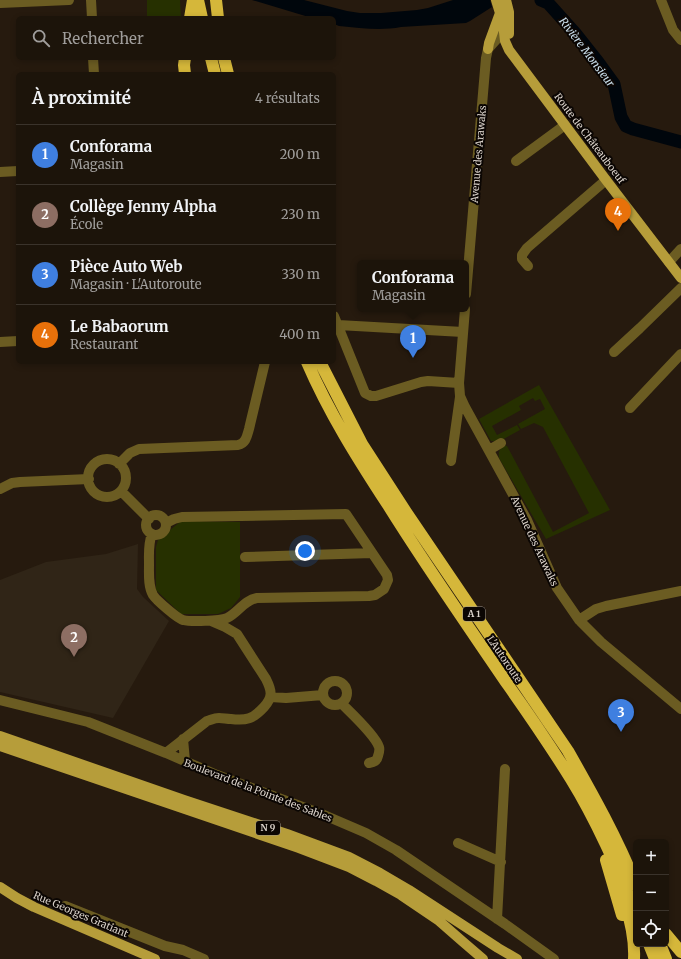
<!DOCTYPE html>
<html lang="fr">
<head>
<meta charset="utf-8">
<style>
  body { margin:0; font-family:Merriweather,serif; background:#251d13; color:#f1f3f6 }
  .controls { position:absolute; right:12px; bottom:12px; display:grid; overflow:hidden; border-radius:6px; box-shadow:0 2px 6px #0003 }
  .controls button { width:36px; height:36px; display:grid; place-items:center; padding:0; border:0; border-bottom:1px solid #3a332b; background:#1c140a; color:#f1f3f6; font:20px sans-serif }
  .you { position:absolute; left:305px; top:551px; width:14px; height:14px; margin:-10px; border:3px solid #fff; border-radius:50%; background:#1a73e8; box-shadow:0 0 0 6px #1a73e833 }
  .badge { display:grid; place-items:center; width:26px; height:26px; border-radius:50%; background:#b0c501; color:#fff; font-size:13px; font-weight:700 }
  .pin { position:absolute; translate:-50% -33px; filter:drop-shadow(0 1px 2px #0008) }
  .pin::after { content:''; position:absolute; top:21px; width:14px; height:12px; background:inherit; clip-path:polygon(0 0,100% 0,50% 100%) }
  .popup { position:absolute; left:357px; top:260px; width:112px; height:52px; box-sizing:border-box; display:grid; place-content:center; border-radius:6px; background:#1c140a; filter:drop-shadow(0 1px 3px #0005); font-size:13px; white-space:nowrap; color:#a09e9c }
  .popup b { font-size:15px; color:#f1f3f6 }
  .popup::after { content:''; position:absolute; left:50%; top:100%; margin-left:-8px; border:8px solid transparent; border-top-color:#1c140a }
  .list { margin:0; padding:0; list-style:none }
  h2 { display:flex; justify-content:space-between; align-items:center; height:52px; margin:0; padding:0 16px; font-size:17px }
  h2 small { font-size:13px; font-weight:400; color:#a09e9c }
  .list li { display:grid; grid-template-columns:26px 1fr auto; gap:12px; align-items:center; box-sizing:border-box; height:60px; padding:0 16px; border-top:1px solid #3a332b }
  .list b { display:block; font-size:15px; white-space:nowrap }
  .list p { margin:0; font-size:13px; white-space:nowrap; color:#a09e9c }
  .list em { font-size:13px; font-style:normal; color:#a09e9c }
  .icon { flex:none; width:22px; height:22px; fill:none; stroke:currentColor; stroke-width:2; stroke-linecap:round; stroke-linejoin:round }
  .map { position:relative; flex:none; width:681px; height:959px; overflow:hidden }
  .search { position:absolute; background:#1c140a; box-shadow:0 2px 6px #0003; left:16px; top:16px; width:320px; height:44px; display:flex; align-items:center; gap:10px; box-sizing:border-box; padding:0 14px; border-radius:6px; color:#a09e9c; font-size:15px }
  .panel { position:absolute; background:#1c140a; box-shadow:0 2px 6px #0003; left:16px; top:72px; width:320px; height:292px; border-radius:6px }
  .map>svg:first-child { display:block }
</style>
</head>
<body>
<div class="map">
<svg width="681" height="959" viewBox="0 0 681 959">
  <rect width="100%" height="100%" fill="#261a0e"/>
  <path fill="#302517" d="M 138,544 L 137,589 L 143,597 L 169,621 L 113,718 L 0,692 L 0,580 L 46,562 L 106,554 Z"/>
  <path fill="#263000" d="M 147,0 L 180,0 L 181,18 L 147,18 Z
    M 539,385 L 610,510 L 546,539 L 499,458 C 498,453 499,450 503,445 L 507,446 L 553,532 L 589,513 L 543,427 L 534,423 L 521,429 L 518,424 L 545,409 L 540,399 L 535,401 L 533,398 L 519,406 L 521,410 L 492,426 L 497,435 L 517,425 L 520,430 L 500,441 L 491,441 L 479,419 Z
    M 181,521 L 240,522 L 240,597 L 231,608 L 218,614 L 181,614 L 156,590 L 156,547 L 158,540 Z"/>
  <path fill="#00060c" d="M 252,0 L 304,0 L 347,11 L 360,13 L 381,13 L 417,10 L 428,8 L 453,0 L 490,0 L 492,7 L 470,21 L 466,23 L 401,27 C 381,31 360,28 339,26 L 334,24 L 334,18 L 312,18 Z"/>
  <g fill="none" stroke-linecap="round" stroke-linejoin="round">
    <path stroke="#00060c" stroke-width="13" d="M 541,0 L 548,3 L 575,33 L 598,62 L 614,84 L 621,117 L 626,126 L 633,129 L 681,142"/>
    <path stroke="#6b5c22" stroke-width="10" d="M 91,0 L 92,18
      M 661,0 L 673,30 L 681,40
      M 0,3 L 69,0
      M 93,58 L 94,74
      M 516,161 L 565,125
      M 0,172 L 18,171
      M 669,262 L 681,249
      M 528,266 L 522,259 L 522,255 L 527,248 L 606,180
      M 466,294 L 486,58 L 488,49 L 496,40 L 507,24
      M 465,309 L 459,383 L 460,396 L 465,407 L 527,520 L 557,588 L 579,620 L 601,642 L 681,709
      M 334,316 L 365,393 L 371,396 L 376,396 L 421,382 L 428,381 L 459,383
      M 338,325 L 463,332
      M 0,342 L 18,341
      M 614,352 L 640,328 L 681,288
      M 630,408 L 681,354
      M 489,450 L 501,443
      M88 478a19 19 0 1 1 38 0a19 19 0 1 1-38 0Z
      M 451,461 L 460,397
      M 119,464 L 130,453 L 139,449 L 238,445 C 246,443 247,436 249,429 L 265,362
      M 0,489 L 12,483 L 20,482 L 89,479
      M 121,491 L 149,519
      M146 525a10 10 0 1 1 20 0a10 10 0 1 1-20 0Z
      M 152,534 C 148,544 149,554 149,564 C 149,574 148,586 153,595 C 156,600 178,619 183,620 C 191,622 220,621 227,618 C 238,613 244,600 257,598 L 369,596 L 375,595 L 384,589 L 388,580 L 387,575 L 346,514 L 182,517 L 174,519 L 166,523
      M 245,557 L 372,553
      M 579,620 L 596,609 L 606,606 L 681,591
      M323 693a12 12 0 1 1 24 0a12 12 0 1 1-24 0Z
      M 271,697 L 286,698 L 323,695
      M 0,700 L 88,722 L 166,753 L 217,775 L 324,815 L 366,833 L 396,850 L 505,924 L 554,959
      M 342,704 C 351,713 375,735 379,747 C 380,750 379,753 378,756 C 377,761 374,762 369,763
      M 183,739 L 185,761
      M 166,753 L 207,721 C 211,720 214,718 219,718 C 223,718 227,719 231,719 C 246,721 253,719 264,707 C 273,697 272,691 266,679 L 237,634 L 225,627 L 211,621
      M 458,843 L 501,862
      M 65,906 L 165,946 L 183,950 L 204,959
      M 497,919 L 505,769"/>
    <path stroke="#b69d3a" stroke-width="10" d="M 496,0 L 503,23 L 505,41 L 509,50 L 606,180 L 681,278
      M 506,0 L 509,12 L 509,34
      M 488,49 L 489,43 L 500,13
      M 0,736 L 184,800 L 287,834 L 349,857 L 380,873 L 409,890 L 498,948 L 517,959
      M 0,746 L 299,848 L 349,867 L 376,881 L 401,895 L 438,920 L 462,941 L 483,959
      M 0,887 L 17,898 L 34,907 L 155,959"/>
    <path stroke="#d5b73a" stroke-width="12" d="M 198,0 L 202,18
      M 216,0 L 218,18
      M 190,18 L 193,0
      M 211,58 L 215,74
      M 224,58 L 228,74
      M 185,74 L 184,65 L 185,58
      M 307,362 C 329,413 358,459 388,505 C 426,566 468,626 508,685 C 530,716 551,747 571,779 C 597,821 617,868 636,913
      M 320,362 L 362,444 L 406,512 L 568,751 C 593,795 617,838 636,885
      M 606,860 L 622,915
      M 625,903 C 631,922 635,940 634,959
      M 666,934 L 681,952
      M 649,944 L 655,959
      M 660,944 L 666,959"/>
  </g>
  <g text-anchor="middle" stroke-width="4" stroke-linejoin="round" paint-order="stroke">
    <g fill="#0b0603" stroke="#9c958e" stroke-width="1">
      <rect x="463" y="607" width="22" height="14" rx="3"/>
      <rect x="256" y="821" width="24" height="14" rx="3"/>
    </g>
    <g font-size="9" font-weight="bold" fill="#dad2ca">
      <text x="474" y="617">A 1</text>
      <text x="268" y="831">N 9</text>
    </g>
    <g font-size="10" fill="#dad2ca" stroke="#0b0603">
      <text transform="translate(590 138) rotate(53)" y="4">Route de Châteauboeuf</text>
      <text transform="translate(478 154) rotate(-85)" y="4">Avenue des Arawaks</text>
      <text transform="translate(535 541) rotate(65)" y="4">Avenue des Arawaks</text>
      <text transform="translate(505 659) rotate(56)" y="4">L'Autoroute</text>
      <text transform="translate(258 790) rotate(21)" y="4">Boulevard de la Pointe des Sables</text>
      <text transform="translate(81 914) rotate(23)" y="4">Rue Georges Gratiant</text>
    </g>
    <g font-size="11" font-style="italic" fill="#cce1ee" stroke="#0b0603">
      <text transform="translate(587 52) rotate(53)" y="4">Rivière Monsieur</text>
    </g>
  </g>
</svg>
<div class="controls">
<button>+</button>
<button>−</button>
<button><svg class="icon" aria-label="locate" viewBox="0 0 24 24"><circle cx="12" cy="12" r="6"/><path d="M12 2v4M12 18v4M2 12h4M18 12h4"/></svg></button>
</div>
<div class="you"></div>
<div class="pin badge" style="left:413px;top:358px;background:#3f7fe0">1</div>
<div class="popup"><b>Conforama</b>Magasin</div>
<div class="pin badge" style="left:74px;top:657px;background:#8d6e63">2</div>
<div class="pin badge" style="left:621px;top:732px;background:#3f7fe0">3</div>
<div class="pin badge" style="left:618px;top:231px;background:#e8710a">4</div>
<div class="search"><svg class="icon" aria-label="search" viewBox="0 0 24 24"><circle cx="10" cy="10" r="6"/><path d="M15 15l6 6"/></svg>Rechercher</div>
<section class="panel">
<h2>À proximité<small>4 résultats</small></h2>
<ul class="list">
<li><span class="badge" style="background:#3f7fe0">1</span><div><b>Conforama</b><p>Magasin</p></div><em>200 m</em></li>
<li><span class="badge" style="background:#8d6e63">2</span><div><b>Collège Jenny Alpha</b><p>École</p></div><em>230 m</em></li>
<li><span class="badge" style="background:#3f7fe0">3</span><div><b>Pièce Auto Web</b><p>Magasin · L'Autoroute</p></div><em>330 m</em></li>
<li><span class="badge" style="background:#e8710a">4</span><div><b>Le Babaorum</b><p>Restaurant</p></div><em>400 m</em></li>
</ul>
</section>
</div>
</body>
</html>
